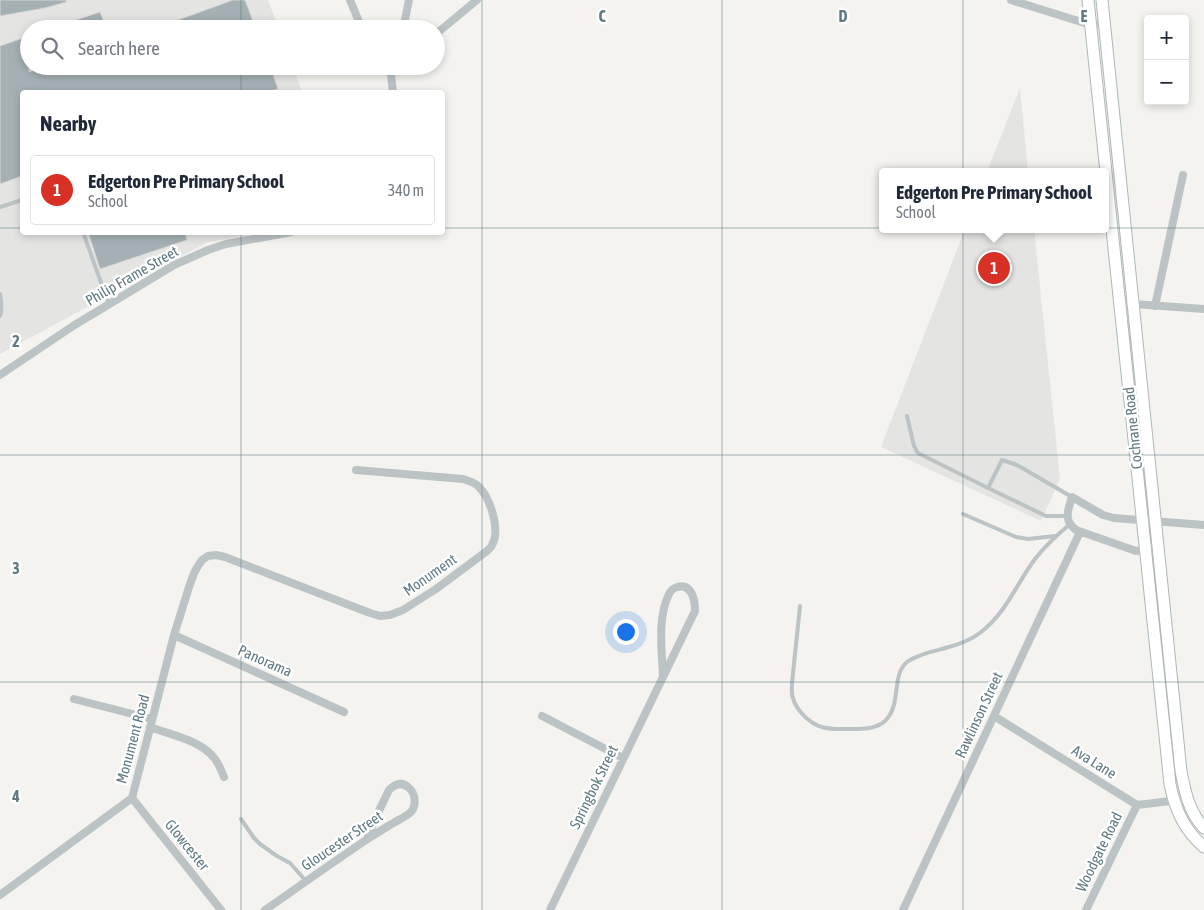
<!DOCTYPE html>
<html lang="en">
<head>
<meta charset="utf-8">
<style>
  body { margin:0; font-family:"Asap Condensed",sans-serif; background:#f2f2f3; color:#1f2937 }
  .controls { position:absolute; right:15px; top:15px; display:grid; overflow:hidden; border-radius:5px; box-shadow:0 2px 8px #0003 }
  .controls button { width:45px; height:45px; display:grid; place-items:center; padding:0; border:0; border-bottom:1px solid #e0e1e3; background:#fff; color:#1f2937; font:25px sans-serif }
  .you { position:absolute; left:625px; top:631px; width:18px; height:18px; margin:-12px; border:4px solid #fff; border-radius:50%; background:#1a73e8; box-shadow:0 0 0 8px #1a73e833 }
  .badge { display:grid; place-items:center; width:32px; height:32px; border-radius:50%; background:#d93025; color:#fff; font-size:16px; font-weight:700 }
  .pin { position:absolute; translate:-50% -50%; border:2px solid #fff; box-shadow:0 1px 5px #0006 }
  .popup { position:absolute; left:879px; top:168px; width:230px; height:65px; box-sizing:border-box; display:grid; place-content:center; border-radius:5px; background:#fff; filter:drop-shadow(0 1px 4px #0005); font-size:16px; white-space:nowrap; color:#747a83 }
  .popup b { font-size:19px; color:#1f2937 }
  .popup::after { content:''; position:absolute; left:50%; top:100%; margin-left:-10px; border:10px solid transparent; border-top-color:#fff }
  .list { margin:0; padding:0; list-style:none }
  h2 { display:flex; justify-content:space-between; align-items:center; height:65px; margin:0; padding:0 20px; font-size:21px }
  h2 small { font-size:16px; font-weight:400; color:#747a83 }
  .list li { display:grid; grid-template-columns:32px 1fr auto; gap:15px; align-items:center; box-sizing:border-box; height:70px; margin:0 10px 10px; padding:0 10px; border:1px solid #e0e1e3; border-radius:5px }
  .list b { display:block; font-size:19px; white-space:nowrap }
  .list p { margin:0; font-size:16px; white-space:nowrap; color:#747a83 }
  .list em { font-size:16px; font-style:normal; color:#747a83 }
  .icon { flex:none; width:28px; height:28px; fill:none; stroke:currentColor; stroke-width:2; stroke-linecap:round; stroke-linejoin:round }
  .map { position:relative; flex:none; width:1204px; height:910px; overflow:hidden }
  .search { position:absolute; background:#fff; box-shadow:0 2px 8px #0003; left:20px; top:20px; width:425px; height:55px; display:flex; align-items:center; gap:12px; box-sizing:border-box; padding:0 18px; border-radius:28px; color:#747a83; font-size:19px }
  .panel { position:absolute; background:#fff; box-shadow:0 2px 8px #0003; left:20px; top:90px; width:425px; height:145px; border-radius:5px }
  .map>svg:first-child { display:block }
</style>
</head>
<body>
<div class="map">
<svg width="1204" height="910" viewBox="0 0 1204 910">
  <rect width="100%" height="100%" fill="#f4f3ef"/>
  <path fill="#e4e5e3" d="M 0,0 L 268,0 L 279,29 L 29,29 L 29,66 L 293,66 L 302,92 L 22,92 L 22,232 L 261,233 L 208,242 L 0,354 Z
    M 1020,88 L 1028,172 L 987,172 Z
    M 965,229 L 1034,229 L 1060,479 L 1041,521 L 881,447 Z"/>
  <path fill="#a4b0b3" stroke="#d5d4d2" d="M 0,0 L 66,0 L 66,2 L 45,8 L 0,16 Z
    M 233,0 L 245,0 L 256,29 L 156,29 L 156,28 Z
    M 100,12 L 107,29 L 56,29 L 55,27 Z
    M 29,36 L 29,72 L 46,66 L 270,66 L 278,89 L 266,92 L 22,92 L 22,176 L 0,184 L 0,46 Z
    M 88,232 L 185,232 L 187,240 L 100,269 Z"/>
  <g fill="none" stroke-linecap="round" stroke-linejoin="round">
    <g stroke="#aeb7b9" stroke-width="13">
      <path id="secondary" d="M 1088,0 L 1170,784 C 1175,809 1184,830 1204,847
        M 1102,0 L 1181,771 C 1185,792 1189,812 1204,828"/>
    </g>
    <path stroke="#bcc3c5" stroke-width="4" d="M 0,207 L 22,200
      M 83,232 L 109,305
      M 0,294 C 1,301 3,309 0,316
      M 907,416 L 914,446 L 918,453 L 988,488
      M 963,514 L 1016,537 L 1028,539 L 1055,536
      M 1067,516 L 1046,516 L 988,488 L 1002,460 L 1017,465 L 1072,497
      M 800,606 L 792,683 C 792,688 791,694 793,698 C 796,710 810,724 822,727 C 832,730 842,729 852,729 C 863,729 876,729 885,721 C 902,705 891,675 907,662 C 912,658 919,656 924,654 C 943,648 965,645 981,632 C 1006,613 1017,583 1035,559 C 1045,546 1057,535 1070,524
      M 241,819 L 254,838 L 260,844 L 277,856 L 290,863 L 306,881"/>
    <path stroke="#bcc3c5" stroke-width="8" d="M 350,0 L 362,29
      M 1011,0 L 1091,25 L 1104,23
      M 403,29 L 409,0
      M 436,34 L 477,0
      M 392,66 L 391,75 L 393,92
      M 1120,303 L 1204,309
      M 1155,306 L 1183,175
      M 0,375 L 73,326 L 174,265 L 208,250 L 226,244 L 291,232
      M 1148,546 L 1140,550 L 1136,551 L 1076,530 C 1063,520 1068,510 1072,497 L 1103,515 L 1114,518 L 1204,525
      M 174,635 L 344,712
      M 74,699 L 152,719
      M 542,716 L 623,758
      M 994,716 L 1137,805 L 1187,799
      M 150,727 C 171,735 201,740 215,759 C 219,764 221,770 224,777
      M 132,798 L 221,910
      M 0,895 L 132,798 L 174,635 L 190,584 L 195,571 L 202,560 L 208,556 L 216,555 L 225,557 L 370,613 L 380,616 L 390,615 L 403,610 L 436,589 L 487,551 C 489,549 491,548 492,545 C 501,530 490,497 478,486 C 474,482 469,481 463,479 L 356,470
      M 265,910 C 298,887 332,863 366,840 C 375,834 385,828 395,822 C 400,819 407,816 411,812 C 417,805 415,793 409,788 C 402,781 395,784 389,790 L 376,817 L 367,839
      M 550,910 L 695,611 C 695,600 692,583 677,587 C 673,588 671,590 669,594 C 657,619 662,650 663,677
      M 903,910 L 1080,532
      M 1086,910 L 1137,805"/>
    <use href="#secondary" stroke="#fff" stroke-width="11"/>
  </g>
  <path fill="none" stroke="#617a82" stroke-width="1" stroke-opacity="0.55" d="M 241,0 L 241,29M 482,0 L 482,910M 722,0 L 722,910M 963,0 L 963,910M 241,66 L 241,92M 0,228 L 22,228M 442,228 L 1204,228M 241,232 L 241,910M 0,455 L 1204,455M 0,682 L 1204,682"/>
  <g text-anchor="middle" stroke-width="5" stroke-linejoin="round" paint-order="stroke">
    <g font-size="15" fill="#617a82" stroke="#fff">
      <text transform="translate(132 276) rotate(-30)" y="5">Philip Frame Street</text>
      <text transform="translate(1133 428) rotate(-96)" y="5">Cochrane Road</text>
      <text transform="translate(430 575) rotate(-35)" y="5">Monument</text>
      <text transform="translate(265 661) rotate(24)" y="5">Panorama</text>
      <text transform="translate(979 715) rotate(-65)" y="5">Rawlinson Street</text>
      <text transform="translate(133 739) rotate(-75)" y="5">Monument Road</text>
      <text transform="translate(1094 762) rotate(32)" y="5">Ava Lane</text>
      <text transform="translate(594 787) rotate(-64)" y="5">Springbok Street</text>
      <text transform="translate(342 841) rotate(-34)" y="5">Gloucester Street</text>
      <text transform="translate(187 845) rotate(51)" y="5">Glowcester</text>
      <text transform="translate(1099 852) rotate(-64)" y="5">Woodgate Road</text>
    </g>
  </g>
  <g font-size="16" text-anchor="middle" font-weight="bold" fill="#617a82" stroke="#fff" stroke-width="5" stroke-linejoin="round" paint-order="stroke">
    <text x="602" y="22">C</text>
    <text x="843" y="22">D</text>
    <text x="1084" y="22">E</text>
    <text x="16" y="347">2</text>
    <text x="16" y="574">3</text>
    <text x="16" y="802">4</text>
  </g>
</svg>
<div class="controls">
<button>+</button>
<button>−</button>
</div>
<div class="you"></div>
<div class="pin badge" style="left:994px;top:268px">1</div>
<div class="popup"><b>Edgerton Pre Primary School</b>School</div>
<div class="search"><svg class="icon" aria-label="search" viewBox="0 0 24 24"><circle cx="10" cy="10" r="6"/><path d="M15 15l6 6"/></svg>Search here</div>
<section class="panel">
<h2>Nearby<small></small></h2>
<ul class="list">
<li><span class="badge">1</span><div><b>Edgerton Pre Primary School</b><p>School</p></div><em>340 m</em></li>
</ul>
</section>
</div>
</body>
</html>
